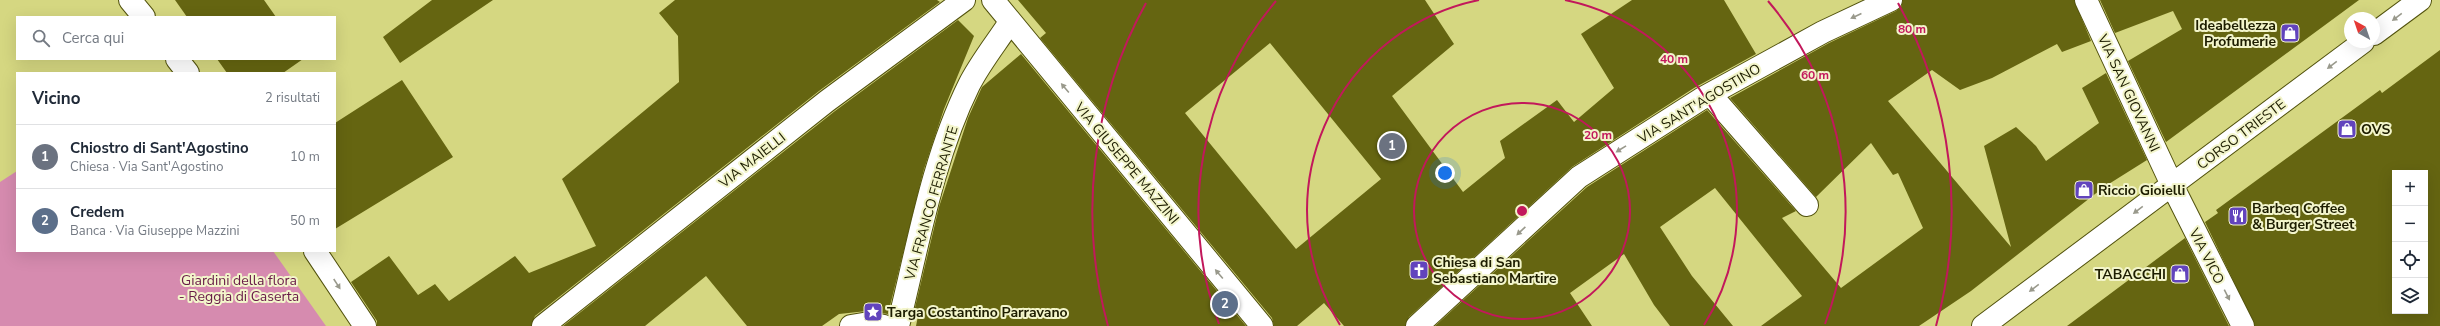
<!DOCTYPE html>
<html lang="it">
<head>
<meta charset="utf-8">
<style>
  body { margin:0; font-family:"Nunito Sans",sans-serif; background:#f6f6f7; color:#1f2937 }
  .controls { position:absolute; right:12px; bottom:12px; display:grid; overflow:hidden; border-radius:0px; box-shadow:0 4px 16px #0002 }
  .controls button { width:36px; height:36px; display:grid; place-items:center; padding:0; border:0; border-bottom:1px solid #e0e1e3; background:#fff; color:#1f2937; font:20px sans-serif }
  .compass { position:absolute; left:2344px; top:12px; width:36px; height:36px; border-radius:50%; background:#fff; box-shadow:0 4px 16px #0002; rotate:320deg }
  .you { position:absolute; left:1445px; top:173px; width:14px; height:14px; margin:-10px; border:3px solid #fff; border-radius:50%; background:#1a73e8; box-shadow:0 0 0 6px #1a73e833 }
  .badge { display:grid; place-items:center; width:26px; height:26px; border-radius:50%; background:#6244bd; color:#fff; font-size:13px; font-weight:700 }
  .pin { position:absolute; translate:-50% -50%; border:2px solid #fff; box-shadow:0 1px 4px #0006 }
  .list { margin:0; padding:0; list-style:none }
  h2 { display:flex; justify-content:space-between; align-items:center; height:52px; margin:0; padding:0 16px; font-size:17px }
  h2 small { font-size:13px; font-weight:400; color:#747a83 }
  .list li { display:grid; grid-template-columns:26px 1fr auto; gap:12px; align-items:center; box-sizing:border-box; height:64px; padding:0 16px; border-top:1px solid #e0e1e3 }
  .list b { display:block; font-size:15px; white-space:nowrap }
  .list p { margin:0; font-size:13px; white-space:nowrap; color:#747a83 }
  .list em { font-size:13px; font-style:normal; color:#747a83 }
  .icon { flex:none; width:22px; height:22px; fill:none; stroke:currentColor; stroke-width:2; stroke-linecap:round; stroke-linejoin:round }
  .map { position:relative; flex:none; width:2440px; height:326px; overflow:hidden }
  .search { position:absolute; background:#fff; box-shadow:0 4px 16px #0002; left:16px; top:16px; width:320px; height:44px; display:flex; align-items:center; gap:10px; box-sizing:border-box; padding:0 14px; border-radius:0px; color:#747a83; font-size:15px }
  .panel { position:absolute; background:#fff; box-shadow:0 4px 16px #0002; left:16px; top:72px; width:320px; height:180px; border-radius:0px }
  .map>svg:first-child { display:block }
</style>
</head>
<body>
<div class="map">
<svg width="2440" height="326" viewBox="0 0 2440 326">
  <rect width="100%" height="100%" fill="#d5d781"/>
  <path fill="#d68baf" d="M 17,171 L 17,251 L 273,251 L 326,326 L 0,326 L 0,182 Z"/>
  <path fill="#656511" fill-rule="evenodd" d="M 175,0 L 264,0 L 276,17 L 187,17 Z
    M 432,0 L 493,0 L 400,63 L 383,37 Z
    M 675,0 L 937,0 L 940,2 L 819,91 L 535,316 L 531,326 L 377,326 L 377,321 L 351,282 L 389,256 L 418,295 L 435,284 L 449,301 L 515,256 L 529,273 L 596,246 L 562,179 L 679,82 L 678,36 L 659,13 Z
    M 1018,0 L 1425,0 L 1454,44 L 1392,96 L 1463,192 L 1505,158 L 1500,141 L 1557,100 L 1574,122 L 1614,88 L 1581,34 L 1632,0 L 1724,0 L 1756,54 L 1694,88 L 1572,167 L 1409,317 L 1405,326 L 1344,326 L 1324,303 L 1297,326 L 1274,326 L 1272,318 L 1040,38 L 1046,33 ZM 1270,43 L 1381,179 L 1296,249 L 1185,113 Z
    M 1903,0 L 2074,0 L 2091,41 L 2062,52 L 2057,44 L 1992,78 L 1960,90 L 1932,70 L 1888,101 L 2011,247 L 1984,146 L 2016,127 L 2036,146 L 2046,161 L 2099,123 L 2082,88 L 2106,73 L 2147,160 L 2104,187 L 1971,291 L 1919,326 L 1761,326 L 1802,296 L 1715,188 L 1660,227 L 1692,276 L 1733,326 L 1670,326 L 1654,305 L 1624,254 L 1570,293 L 1592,326 L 1435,326 L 1587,187 L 1707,110 L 1796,211 L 1782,218 L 1841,288 L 1923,228 L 1898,173 L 1893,175 L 1871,143 L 1816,197 L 1730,98 L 1829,43 L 1896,11 L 1901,7 Z
    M 2100,0 L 2359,0 L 2166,142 L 2128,61 L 2182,29 L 2173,11 L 2115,33 Z
    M 958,20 L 974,36 L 944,109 L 924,169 L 888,314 L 867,311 L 839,314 L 822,326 L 747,326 L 706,276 L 645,326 L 563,326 L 835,111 Z
    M 2440,50 L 2440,326 L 2255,326 L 2205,222 L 2218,213 L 2216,210 L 2380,90 L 2382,93 ZM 2395,173 L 2425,173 L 2425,311 L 2395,311 Z
    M 1021,54 L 1246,326 L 916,326 L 918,316 L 913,316 L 939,207 L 968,118 L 982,87 Z
    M 217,59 L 303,59 L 283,73 L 227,73 Z
    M 402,80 L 453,157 L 335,229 L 335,123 Z
    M 2185,238 L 2229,326 L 2067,326 Z"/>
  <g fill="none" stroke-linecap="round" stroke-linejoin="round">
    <g stroke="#52520d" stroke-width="24">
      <path id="minor" d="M 130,0 L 144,17
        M 993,0 L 1262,326
        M 2086,0 L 2172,185 L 2243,326
        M 2374,34 L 2420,0
        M 177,59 L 188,73
        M 1710,94 L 1807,205
        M 315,251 L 365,326
        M 543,326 L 827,101 L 964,0
        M 851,326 L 869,323 L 884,326
        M 898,326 C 918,246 932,160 969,85 C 980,63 997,42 1010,22
        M 1417,326 L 1579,177 L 1701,99 L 1823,32 L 1891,0
        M 1983,326 L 2363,42"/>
    </g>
    <use href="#minor" stroke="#fff" stroke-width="22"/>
  </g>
  <defs><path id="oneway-solid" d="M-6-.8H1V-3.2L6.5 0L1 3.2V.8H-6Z"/></defs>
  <g fill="#99998c">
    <use href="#oneway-solid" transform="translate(1856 16) rotate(155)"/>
    <use href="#oneway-solid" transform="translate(2397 17) rotate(143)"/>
    <use href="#oneway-solid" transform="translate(2332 65) rotate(143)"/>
    <use href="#oneway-solid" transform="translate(1065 88) rotate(-130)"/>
    <use href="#oneway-solid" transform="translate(1621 149) rotate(148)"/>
    <use href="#oneway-solid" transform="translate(2138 210) rotate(143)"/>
    <use href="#oneway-solid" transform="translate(1521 231) rotate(137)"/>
    <use href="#oneway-solid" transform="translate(1219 274) rotate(-130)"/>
    <use href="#oneway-solid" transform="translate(337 284) rotate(57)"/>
    <use href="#oneway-solid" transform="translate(2034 288) rotate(143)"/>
    <use href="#oneway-solid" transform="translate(2227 295) rotate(63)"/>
  </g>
  <g fill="none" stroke="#c2185b" stroke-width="2">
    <circle cx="1522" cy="211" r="108"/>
    <path d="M1340 325A215 215 0 0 1 1479 0M1565 0A215 215 0 0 1 1704 325"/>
    <path d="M1219 324A323 323 0 0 1 1276 1M1768 1A323 323 0 0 1 1825 324"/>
    <path d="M1108 326A430 430 0 0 1 1146 3M1898 3A430 430 0 0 1 1936 326"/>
  </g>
  <defs>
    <g id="shop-square" transform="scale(1)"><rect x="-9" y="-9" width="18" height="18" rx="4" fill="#6244bd" stroke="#f3f5cb"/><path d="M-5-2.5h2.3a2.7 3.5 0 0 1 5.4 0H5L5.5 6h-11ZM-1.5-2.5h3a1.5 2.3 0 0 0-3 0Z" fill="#fff"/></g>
    <g id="restaurant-square" transform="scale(1)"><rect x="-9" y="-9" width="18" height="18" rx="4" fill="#6244bd" stroke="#f3f5cb"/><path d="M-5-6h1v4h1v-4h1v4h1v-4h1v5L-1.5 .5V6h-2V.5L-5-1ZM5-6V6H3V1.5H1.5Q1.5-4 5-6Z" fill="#fff"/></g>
    <g id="church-square" transform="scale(1)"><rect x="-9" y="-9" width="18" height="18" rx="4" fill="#6244bd" stroke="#f3f5cb"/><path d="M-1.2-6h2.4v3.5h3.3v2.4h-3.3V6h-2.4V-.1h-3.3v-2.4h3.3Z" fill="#fff"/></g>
    <g id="sight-square" transform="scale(1)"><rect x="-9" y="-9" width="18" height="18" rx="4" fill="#6244bd" stroke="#f3f5cb"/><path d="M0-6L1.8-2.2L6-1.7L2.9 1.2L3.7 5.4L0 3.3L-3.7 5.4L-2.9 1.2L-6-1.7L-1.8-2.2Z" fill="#fff"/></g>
  </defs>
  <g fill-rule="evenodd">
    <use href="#shop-square" x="2290" y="33"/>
    <use href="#shop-square" x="2347" y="129"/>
    <use href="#shop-square" x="2084" y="190"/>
    <use href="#restaurant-square" x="2238" y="216"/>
    <use href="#church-square" x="1419" y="270"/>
    <use href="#shop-square" x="2180" y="274"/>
    <use href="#sight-square" x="873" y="312"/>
  </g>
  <g text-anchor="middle" stroke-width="4" stroke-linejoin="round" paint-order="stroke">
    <g font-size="14" font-weight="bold" fill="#1d1d00" stroke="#f3f5cb" text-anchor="start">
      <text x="2276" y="30" text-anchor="end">Ideabellezza<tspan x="2276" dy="16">Profumerie</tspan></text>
      <text x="2361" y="134">OVS</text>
      <text x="2098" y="195">Riccio Gioielli</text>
      <text x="2252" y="213">Barbeq Coffee<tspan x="2252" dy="16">&amp; Burger Street</tspan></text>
      <text x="1433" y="267">Chiesa di San<tspan x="1433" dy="16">Sebastiano Martire</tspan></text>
      <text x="2166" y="279" text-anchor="end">TABACCHI</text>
      <text x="887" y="317">Targa Costantino Parravano</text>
    </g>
    <g font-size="14" fill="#1d1d00" stroke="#f3f5cb">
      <text transform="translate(2129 93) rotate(65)" y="5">VIA SAN GIOVANNI</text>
      <text transform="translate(1699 103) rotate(-31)" y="5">VIA SANT'AGOSTINO</text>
      <text transform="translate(2241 134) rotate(-37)" y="5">CORSO TRIESTE</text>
      <text transform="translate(752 160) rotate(-38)" y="5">VIA MAIELLI</text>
      <text transform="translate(1127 163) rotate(50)" y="5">VIA GIUSEPPE MAZZINI</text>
      <text transform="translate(931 203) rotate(-74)" y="5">VIA FRANCO FERRANTE</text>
      <text transform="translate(2207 256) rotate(63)" y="5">VIA VICO</text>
    </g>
    <g font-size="14" fill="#681b47" stroke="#f3f5cb">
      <text x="239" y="285">Giardini della flora<tspan x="239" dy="16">- Reggia di Caserta</tspan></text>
    </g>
  </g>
  <circle cx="1522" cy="211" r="6" fill="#c2185b" stroke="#f3f5cb" stroke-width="2"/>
  <g font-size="12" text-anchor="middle" font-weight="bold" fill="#c2185b" stroke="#f3f5cb" stroke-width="4" stroke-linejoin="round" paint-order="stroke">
    <text x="1912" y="33">80 m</text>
    <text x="1674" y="63">40 m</text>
    <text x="1815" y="79">60 m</text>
    <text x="1598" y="139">20 m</text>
  </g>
</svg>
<div class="controls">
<button>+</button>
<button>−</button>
<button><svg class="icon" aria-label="locate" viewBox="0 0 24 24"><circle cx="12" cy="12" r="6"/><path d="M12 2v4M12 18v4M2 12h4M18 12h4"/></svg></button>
<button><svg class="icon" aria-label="layers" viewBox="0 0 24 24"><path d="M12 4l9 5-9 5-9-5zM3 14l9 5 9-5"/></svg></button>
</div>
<svg class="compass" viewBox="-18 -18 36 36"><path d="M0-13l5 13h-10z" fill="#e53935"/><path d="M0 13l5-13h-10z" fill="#747a83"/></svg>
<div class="you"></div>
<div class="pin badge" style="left:1392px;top:146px;background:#6b7280">1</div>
<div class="pin badge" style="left:1225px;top:304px;background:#5c6f8a">2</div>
<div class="search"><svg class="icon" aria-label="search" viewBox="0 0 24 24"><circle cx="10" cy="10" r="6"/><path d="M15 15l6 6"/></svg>Cerca qui</div>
<section class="panel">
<h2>Vicino<small>2 risultati</small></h2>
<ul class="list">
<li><span class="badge" style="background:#6b7280">1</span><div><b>Chiostro di Sant'Agostino</b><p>Chiesa · Via Sant'Agostino</p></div><em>10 m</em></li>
<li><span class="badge" style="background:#5c6f8a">2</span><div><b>Credem</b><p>Banca · Via Giuseppe Mazzini</p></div><em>50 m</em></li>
</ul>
</section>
</div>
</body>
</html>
